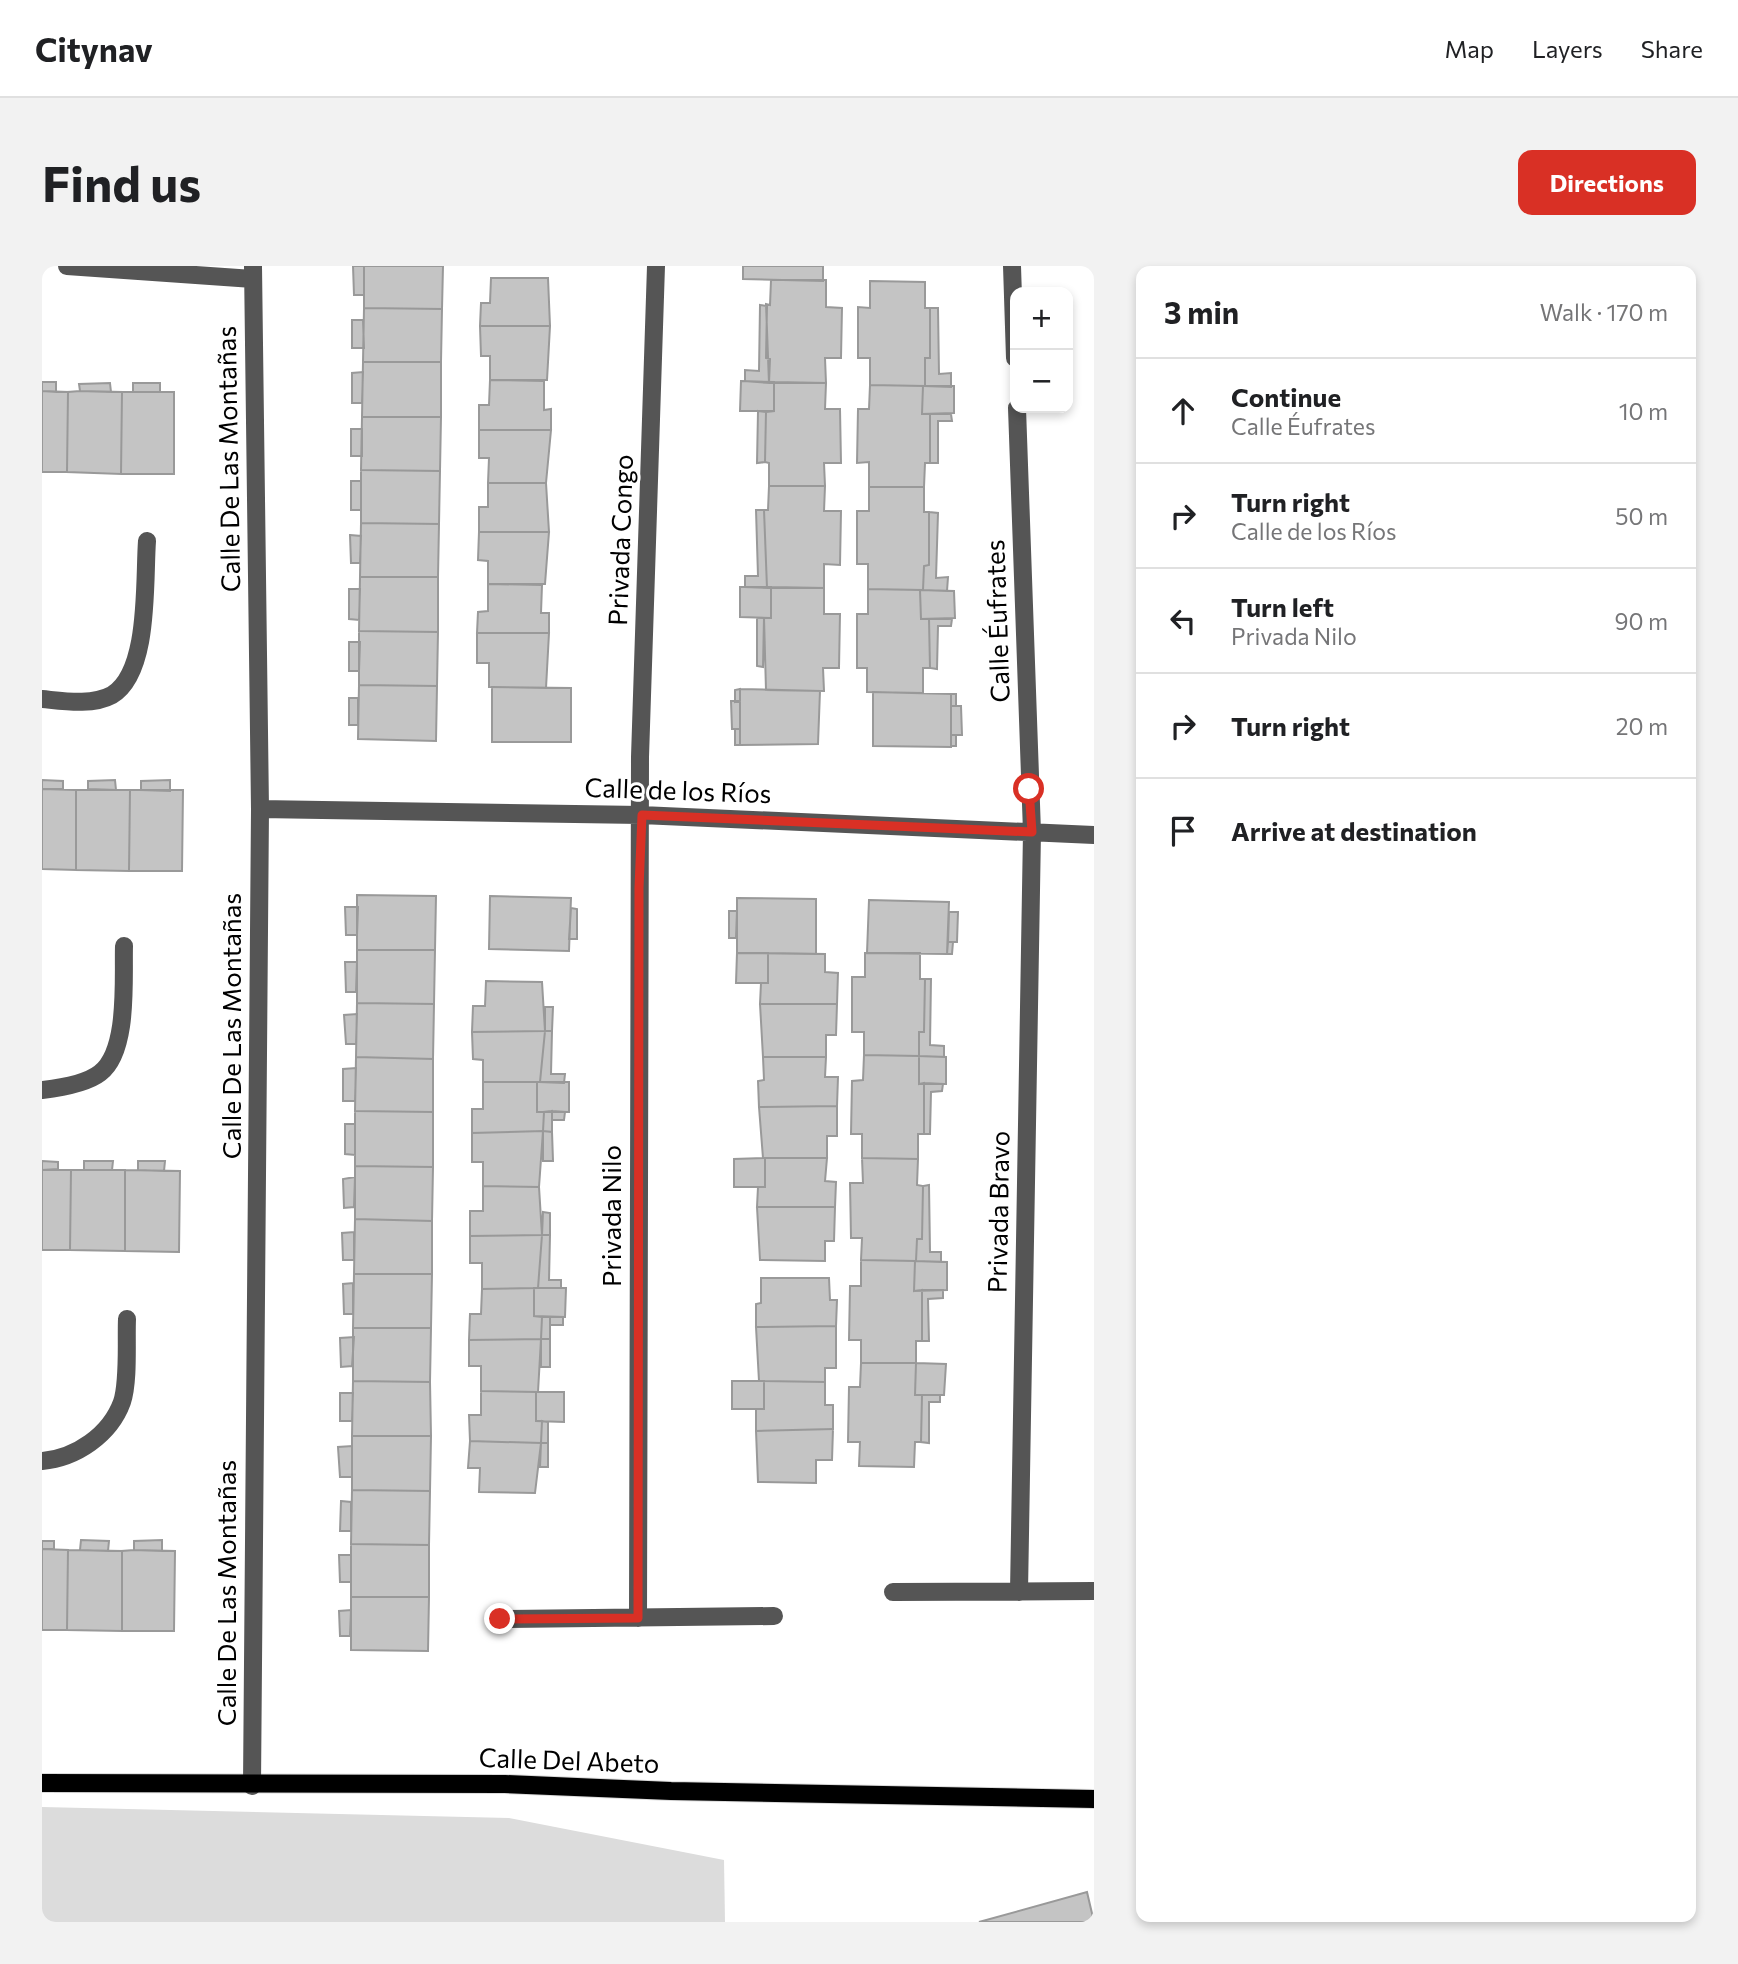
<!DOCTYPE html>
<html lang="en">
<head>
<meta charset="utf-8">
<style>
  body { margin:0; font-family:Commissioner,sans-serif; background:#f2f2f2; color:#202124 }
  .controls { position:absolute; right:21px; top:21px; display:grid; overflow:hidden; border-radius:14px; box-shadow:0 4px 10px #0003 }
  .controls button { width:63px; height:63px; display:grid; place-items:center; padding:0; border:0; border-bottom:2px solid #e0e0e0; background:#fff; color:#202124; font:35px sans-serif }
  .stop { position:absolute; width:21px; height:21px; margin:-16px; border:5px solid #d93025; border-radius:50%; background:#fff }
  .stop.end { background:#d93025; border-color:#fff; box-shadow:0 2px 7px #0008 }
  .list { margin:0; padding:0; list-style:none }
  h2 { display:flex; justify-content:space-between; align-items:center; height:91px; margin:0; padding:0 28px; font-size:30px }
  h2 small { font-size:23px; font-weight:400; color:#757577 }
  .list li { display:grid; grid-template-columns:46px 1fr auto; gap:21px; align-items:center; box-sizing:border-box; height:105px; padding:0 28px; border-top:2px solid #e0e0e0 }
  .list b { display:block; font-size:26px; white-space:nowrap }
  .list p { margin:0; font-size:23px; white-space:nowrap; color:#757577 }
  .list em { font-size:23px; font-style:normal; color:#757577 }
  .icon { flex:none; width:38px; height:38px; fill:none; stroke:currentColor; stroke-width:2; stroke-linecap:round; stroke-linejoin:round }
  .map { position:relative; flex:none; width:1052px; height:1656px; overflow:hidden; border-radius:14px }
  header { display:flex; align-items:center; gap:42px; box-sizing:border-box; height:98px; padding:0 35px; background:#fff; border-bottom:2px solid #e0e0e0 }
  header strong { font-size:33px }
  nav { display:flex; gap:38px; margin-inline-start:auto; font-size:24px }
  .intro { display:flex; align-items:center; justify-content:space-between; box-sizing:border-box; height:168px; padding:0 42px }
  h1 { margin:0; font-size:49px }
  .button { padding:18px 32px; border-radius:14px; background:#d93025; color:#fff; font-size:24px; font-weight:700 }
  main { display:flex; gap:42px; padding:0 42px }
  aside { flex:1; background:#fff; border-radius:14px; box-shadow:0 4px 10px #0003 }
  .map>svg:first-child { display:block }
</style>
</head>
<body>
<header>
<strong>Citynav</strong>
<nav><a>Map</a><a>Layers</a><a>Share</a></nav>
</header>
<div class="intro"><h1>Find us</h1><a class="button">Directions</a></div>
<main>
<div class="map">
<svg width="1052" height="1656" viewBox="0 0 1052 1656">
  <rect width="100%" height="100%" fill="#fff"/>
  <path fill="#dcdcdc" d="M 0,1541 L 467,1552 L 682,1594 L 683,1656 L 0,1656 Z"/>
  <path fill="#c4c4c4" stroke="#999" stroke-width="2" d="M 311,0 L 322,0 L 322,29 L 312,29 Z
    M 322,0 L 401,0 L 400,43 L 322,42 Z
    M 701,0 L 781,0 L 781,15 L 701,13 Z
    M 449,12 L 506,12 L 508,60 L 438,60 L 439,37 L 448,37 Z
    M 729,14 L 784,14 L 784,41 L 800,42 L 799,92 L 783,92 L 784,117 L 727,117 L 724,38 L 728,39 Z
    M 828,15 L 883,16 L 883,42 L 888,42 L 888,92 L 883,92 L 883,120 L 828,119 L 828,92 L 816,92 L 816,41 L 828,42 Z
    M 718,39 L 725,40 L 724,92 L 728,93 L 727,117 L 703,115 L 703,104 L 717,105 Z
    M 322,42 L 400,43 L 399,96 L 321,96 Z
    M 888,42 L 896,42 L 897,108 L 909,107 L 909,121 L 883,120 L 883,92 L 888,92 Z
    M 310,54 L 321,54 L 322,82 L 310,82 Z
    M 438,60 L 508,60 L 505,114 L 448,114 L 448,90 L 439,90 Z
    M 321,96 L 399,96 L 399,151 L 320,151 Z
    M 321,106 L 320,137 L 310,137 L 310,107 Z
    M 448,114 L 502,115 L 502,144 L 509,143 L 509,164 L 437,164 L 437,139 L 447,139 Z
    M 699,115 L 732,116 L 732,145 L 698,145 Z
    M 0,116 L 14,116 L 14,126 L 0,125 Z
    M 732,116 L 784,117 L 783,143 L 798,143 L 799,197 L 782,197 L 783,220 L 727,220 L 727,197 L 723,196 L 724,146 L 732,145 Z
    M 68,117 L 69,126 L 38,125 L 37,118 Z
    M 91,117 L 118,117 L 118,126 L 91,126 Z
    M 828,119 L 881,120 L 880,148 L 888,148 L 888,197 L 883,197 L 882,221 L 827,221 L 827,196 L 815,197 L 816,143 L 827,143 Z
    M 881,120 L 912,120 L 912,147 L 880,148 Z
    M 0,125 L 26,126 L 25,206 L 0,206 Z
    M 38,125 L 80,126 L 79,208 L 25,206 L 26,126 Z
    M 80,126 L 132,126 L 132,208 L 79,208 Z
    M 716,145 L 724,146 L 723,196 L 715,197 Z
    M 888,148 L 909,148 L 910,155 L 896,155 L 896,197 L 888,197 Z
    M 320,151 L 399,151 L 398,205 L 319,204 Z
    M 309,163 L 320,163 L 320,190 L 309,190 Z
    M 437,164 L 509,164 L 504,217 L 446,217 L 447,192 L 437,192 Z
    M 319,204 L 398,205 L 397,258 L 319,257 Z
    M 309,215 L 319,215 L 319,244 L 309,244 Z
    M 446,217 L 504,217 L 507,266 L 437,266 L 437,241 L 446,241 Z
    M 727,220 L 783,220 L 782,245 L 799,245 L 798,299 L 782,298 L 782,322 L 725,322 L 722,244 L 726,244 Z
    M 827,221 L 882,221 L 882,246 L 887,246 L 887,299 L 882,300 L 881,324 L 826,323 L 826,298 L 815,298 L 815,245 L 827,245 Z
    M 714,244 L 722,244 L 725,322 L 703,321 L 703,310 L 716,310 Z
    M 887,246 L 896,247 L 894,312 L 906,311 L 905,325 L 881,324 L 882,300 L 887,299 Z
    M 319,257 L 397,258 L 396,311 L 318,311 Z
    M 437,266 L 507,266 L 503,318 L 446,318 L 446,295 L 436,294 Z
    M 308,269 L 319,270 L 318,297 L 309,297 Z
    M 318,311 L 396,311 L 396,366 L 317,365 Z
    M 446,318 L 500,319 L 499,347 L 507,347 L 507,367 L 435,367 L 436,346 L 446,345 Z
    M 698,321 L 729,321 L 729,352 L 698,351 Z
    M 729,321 L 782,322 L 782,348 L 798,348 L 797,402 L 781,402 L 782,425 L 724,424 L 722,352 L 729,352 Z
    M 307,323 L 318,323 L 317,354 L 307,353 Z
    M 826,323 L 878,324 L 879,353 L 887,353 L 888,402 L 881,402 L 881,427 L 825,426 L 825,402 L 815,402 L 815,348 L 826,348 Z
    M 878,324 L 912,325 L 913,352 L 879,353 Z
    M 715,352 L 722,352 L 721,401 L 715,400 Z
    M 887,353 L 910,353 L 909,360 L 896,360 L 895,403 L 888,402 Z
    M 317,365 L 396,366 L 395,420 L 317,419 Z
    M 435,367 L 507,367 L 504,422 L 447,421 L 447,397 L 435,397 Z
    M 307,376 L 318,376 L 317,405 L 307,405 Z
    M 317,419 L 395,420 L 394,475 L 316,473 Z
    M 450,421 L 529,422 L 529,476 L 450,476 Z
    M 698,423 L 698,435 L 693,436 L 693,424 Z
    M 698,423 L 778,425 L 776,478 L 698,479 Z
    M 831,426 L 909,428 L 909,481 L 831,480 Z
    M 909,428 L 914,428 L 914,440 L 909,440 Z
    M 307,432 L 316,432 L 316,459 L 307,459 Z
    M 689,435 L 698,435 L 698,463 L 690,463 Z
    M 909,440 L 919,440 L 920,469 L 909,469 Z
    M 693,463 L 698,463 L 698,479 L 693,479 Z
    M 909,469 L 914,469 L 914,480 L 909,480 Z
    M 0,514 L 21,515 L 21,523 L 0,523 Z
    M 73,514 L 74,524 L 46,523 L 46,515 Z
    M 128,514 L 128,525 L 99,524 L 99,515 Z
    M 0,523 L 34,524 L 34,604 L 0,603 Z
    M 34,524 L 88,524 L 87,605 L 34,604 Z
    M 88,524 L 141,524 L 140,605 L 87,605 Z
    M 315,629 L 394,630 L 393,684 L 315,684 Z
    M 448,630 L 529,632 L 527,685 L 447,683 Z
    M 695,632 L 774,633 L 774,688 L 695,687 Z
    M 827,634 L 907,636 L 905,688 L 825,687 Z
    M 303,641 L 316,641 L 315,669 L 304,669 Z
    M 529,642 L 535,643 L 535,673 L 527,673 Z
    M 687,645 L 695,645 L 694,672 L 687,672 Z
    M 907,646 L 916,646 L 915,676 L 906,676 Z
    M 906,676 L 911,676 L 910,688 L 905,688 Z
    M 315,684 L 393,684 L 392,738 L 315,737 Z
    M 695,687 L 726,687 L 726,717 L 694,717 Z
    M 726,687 L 783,688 L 783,706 L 796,707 L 795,738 L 718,738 L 719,717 L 726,717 Z
    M 823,687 L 878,687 L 878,713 L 883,713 L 882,766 L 877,766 L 877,790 L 822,789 L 822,766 L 810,766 L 810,711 L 823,711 Z
    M 303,696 L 315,696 L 314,726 L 304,726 Z
    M 883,713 L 889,713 L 888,779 L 902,780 L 902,791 L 877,790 L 877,766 L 882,766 Z
    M 444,715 L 500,716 L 503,765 L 430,766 L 431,740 L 443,740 Z
    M 315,737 L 392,738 L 391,793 L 314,791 Z
    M 718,738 L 795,738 L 794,769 L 784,769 L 784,791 L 721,791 Z
    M 503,741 L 511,741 L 510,765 L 503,765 Z
    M 315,748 L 314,778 L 304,778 L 302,749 Z
    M 503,765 L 510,765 L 509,808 L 523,808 L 522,817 L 498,816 Z
    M 503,765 L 498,816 L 441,816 L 441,794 L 431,793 L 430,766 Z
    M 822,789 L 877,790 L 877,818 L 882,817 L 882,868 L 876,868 L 876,893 L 820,892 L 820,868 L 809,868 L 810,815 L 821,814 Z
    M 877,790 L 904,791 L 904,818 L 877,818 Z
    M 314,791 L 391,793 L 391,846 L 313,845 Z
    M 721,791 L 784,791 L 783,811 L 796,811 L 795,840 L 717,841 L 716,815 L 722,814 Z
    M 314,802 L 313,835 L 301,835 L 301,803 Z
    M 441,816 L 495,816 L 495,846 L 502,846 L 501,865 L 430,867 L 430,843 L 441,843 Z
    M 495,816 L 527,816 L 527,846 L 495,846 Z
    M 882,817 L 901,818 L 900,825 L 889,826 L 888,868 L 882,868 Z
    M 795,840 L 795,870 L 785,870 L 785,892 L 721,892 L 717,841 Z
    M 313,845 L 391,846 L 391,901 L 313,900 Z
    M 510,845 L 523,846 L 522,854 L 510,854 Z
    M 510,845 L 510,866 L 501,865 L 502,846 Z
    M 303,858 L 313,858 L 313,889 L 303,888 Z
    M 501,865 L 510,866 L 511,895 L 501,895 Z
    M 501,865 L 497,921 L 441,920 L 441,896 L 430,896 L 430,867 Z
    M 723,892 L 785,892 L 783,915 L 794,916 L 793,941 L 715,941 L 716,921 L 723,921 Z
    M 723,892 L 723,921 L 692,921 L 692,893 Z
    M 820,892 L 876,893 L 875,919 L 881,920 L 880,973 L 875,973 L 874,995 L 819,994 L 820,972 L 809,972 L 808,917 L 821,917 Z
    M 0,895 L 16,896 L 16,903 L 0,904 Z
    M 42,895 L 71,895 L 70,904 L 42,904 Z
    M 96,895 L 123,895 L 122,905 L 96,904 Z
    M 313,900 L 391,901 L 390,955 L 313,953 Z
    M 0,904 L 29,904 L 28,984 L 0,984 Z
    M 29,904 L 83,904 L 83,985 L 28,984 Z
    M 83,904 L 138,905 L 137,986 L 83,985 Z
    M 313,911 L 312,941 L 302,942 L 301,913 Z
    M 887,919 L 888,986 L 899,986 L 899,996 L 874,995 L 875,973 L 880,973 L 881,920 Z
    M 441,920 L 497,921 L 500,969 L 428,970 L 428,945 L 441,945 Z
    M 715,941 L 793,941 L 792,975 L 783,975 L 783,995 L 718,994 Z
    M 501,946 L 508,947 L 508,969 L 500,969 Z
    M 313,953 L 390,955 L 390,1008 L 312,1008 Z
    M 312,966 L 312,994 L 301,994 L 300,967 Z
    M 500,969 L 508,969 L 507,1014 L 519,1014 L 519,1022 L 496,1022 Z
    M 500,969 L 496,1022 L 440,1023 L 440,997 L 428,997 L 428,970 Z
    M 819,994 L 873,995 L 872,1025 L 880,1024 L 880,1075 L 874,1075 L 874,1097 L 819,1097 L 819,1074 L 807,1074 L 808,1020 L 819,1020 Z
    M 873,995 L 905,996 L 905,1024 L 872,1025 Z
    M 312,1008 L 390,1008 L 389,1062 L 311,1062 Z
    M 719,1012 L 787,1012 L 788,1034 L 795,1034 L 794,1060 L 714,1061 L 714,1038 L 719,1037 Z
    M 311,1017 L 311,1048 L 302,1048 L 301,1018 Z
    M 492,1022 L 524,1022 L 523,1051 L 492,1050 Z
    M 492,1022 L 492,1050 L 500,1051 L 499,1073 L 427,1074 L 428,1048 L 439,1048 L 440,1023 Z
    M 880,1024 L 901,1024 L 901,1032 L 886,1033 L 887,1075 L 880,1075 Z
    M 500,1051 L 508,1051 L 508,1073 L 499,1073 Z
    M 508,1051 L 521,1051 L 521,1059 L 508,1059 Z
    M 794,1060 L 794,1102 L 783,1102 L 783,1116 L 717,1115 L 714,1061 Z
    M 311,1062 L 389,1062 L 388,1116 L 311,1115 Z
    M 312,1071 L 310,1100 L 299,1101 L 298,1072 Z
    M 499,1073 L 508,1073 L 508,1101 L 499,1101 Z
    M 499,1073 L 496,1126 L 439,1125 L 439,1100 L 427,1100 L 427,1074 Z
    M 819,1097 L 874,1097 L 873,1129 L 880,1129 L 879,1176 L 873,1176 L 872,1201 L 817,1200 L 818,1176 L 806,1176 L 807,1121 L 818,1121 Z
    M 874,1097 L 904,1098 L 902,1129 L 873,1129 Z
    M 311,1115 L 388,1116 L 389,1170 L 310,1170 Z
    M 690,1115 L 722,1115 L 722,1143 L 690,1143 Z
    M 722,1115 L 783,1116 L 783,1139 L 791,1139 L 791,1163 L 714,1165 L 714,1143 L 722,1143 Z
    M 439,1125 L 494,1126 L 494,1155 L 500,1155 L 499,1177 L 428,1175 L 427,1149 L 439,1149 Z
    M 494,1126 L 522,1126 L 522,1156 L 494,1155 Z
    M 298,1127 L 311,1127 L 310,1155 L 298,1155 Z
    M 880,1129 L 898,1129 L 898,1136 L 887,1136 L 887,1177 L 879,1176 Z
    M 500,1155 L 506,1156 L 506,1177 L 499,1177 Z
    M 791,1163 L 790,1194 L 774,1194 L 774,1217 L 716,1216 L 714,1165 Z
    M 310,1170 L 389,1170 L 388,1225 L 310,1224 Z
    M 428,1175 L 499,1177 L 493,1227 L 437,1226 L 438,1202 L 426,1202 Z
    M 499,1177 L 506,1177 L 506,1201 L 498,1201 Z
    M 310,1180 L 310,1211 L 298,1211 L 296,1181 Z
    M 310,1224 L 388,1225 L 387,1279 L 309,1278 Z
    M 299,1235 L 309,1236 L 309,1265 L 298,1265 Z
    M 39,1274 L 67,1275 L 66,1285 L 38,1284 Z
    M 120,1274 L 120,1285 L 92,1284 L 92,1275 Z
    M 0,1275 L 12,1275 L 12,1283 L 0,1283 Z
    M 309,1278 L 387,1279 L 387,1331 L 309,1331 Z
    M 0,1283 L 26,1284 L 25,1364 L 0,1364 Z
    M 26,1284 L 80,1285 L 80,1365 L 25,1364 Z
    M 92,1284 L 133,1285 L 132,1365 L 80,1365 L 80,1285 Z
    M 297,1289 L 309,1289 L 309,1316 L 298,1316 Z
    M 309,1331 L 387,1331 L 386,1385 L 309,1384 Z
    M 309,1344 L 308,1370 L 298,1370 L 297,1345 Z
    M 1045,1626 L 1052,1656 L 937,1656 Z"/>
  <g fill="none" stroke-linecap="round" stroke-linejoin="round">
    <g stroke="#dbdbdb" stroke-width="20">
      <path id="major" d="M 0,1517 L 463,1518 L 629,1525 L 1052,1533"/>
    </g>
    <path stroke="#555" stroke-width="18" d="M 25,0 L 211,13
      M 970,0 L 973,92
      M 975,142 L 990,566 L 977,1326
      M 0,433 C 21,435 50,440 70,429 C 108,406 102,316 105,275
      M 218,543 L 599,549 L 1052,569
      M 0,824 C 17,822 44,818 58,807 C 87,785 81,713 82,680
      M 0,1195 C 34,1192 68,1169 80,1136 C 87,1115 84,1075 85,1053
      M 851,1326 L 1052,1325
      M 596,1352 L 598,491 L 614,0
      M 458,1353 L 732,1350
      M 210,1520 L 218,543 L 211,0"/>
    <use href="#major" stroke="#000" stroke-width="18"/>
  </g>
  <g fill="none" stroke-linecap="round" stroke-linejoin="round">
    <path stroke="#d93025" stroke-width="9" d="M 458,1353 L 596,1352 L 597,622 L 600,549 L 990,566 L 987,523"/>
  </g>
  <g text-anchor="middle" stroke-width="6" stroke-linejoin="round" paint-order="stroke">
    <g font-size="26" fill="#000" stroke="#fff">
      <text transform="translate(187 193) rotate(-91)" y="9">Calle De Las Montañas</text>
      <text transform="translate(579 274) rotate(-88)" y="9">Privada Congo</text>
      <text transform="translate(956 355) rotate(-92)" y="9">Calle Éufrates</text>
      <text transform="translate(636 525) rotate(2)" y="9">Calle de los Ríos</text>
      <text transform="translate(190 760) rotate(-90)" y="9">Calle De Las Montañas</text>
      <text transform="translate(957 946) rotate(-89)" y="9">Privada Bravo</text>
      <text transform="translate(570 950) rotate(-90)" y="9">Privada Nilo</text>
      <text transform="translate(185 1327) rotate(-90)" y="9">Calle De Las Montañas</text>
      <text transform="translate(527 1495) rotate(2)" y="9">Calle Del Abeto</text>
    </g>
  </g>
</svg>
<div class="controls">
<button>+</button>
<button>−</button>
</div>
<div class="stop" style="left:987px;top:523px"></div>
<div class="stop end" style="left:458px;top:1353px"></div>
</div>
<aside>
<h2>3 min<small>Walk · 170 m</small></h2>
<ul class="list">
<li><svg class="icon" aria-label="ahead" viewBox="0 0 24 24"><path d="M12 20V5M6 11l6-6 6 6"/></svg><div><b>Continue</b><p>Calle Éufrates</p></div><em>10 m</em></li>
<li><svg class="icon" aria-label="right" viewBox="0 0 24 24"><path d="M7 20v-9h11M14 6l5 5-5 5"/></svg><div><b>Turn right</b><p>Calle de los Ríos</p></div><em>50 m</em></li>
<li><svg class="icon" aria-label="left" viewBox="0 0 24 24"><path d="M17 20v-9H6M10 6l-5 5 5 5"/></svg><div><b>Turn left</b><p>Privada Nilo</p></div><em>90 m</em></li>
<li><svg class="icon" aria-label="right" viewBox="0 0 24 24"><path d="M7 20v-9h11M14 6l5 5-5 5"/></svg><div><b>Turn right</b></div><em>20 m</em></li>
<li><svg class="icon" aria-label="arrive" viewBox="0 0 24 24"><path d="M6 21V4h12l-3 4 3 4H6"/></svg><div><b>Arrive at destination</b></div></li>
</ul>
</aside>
</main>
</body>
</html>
